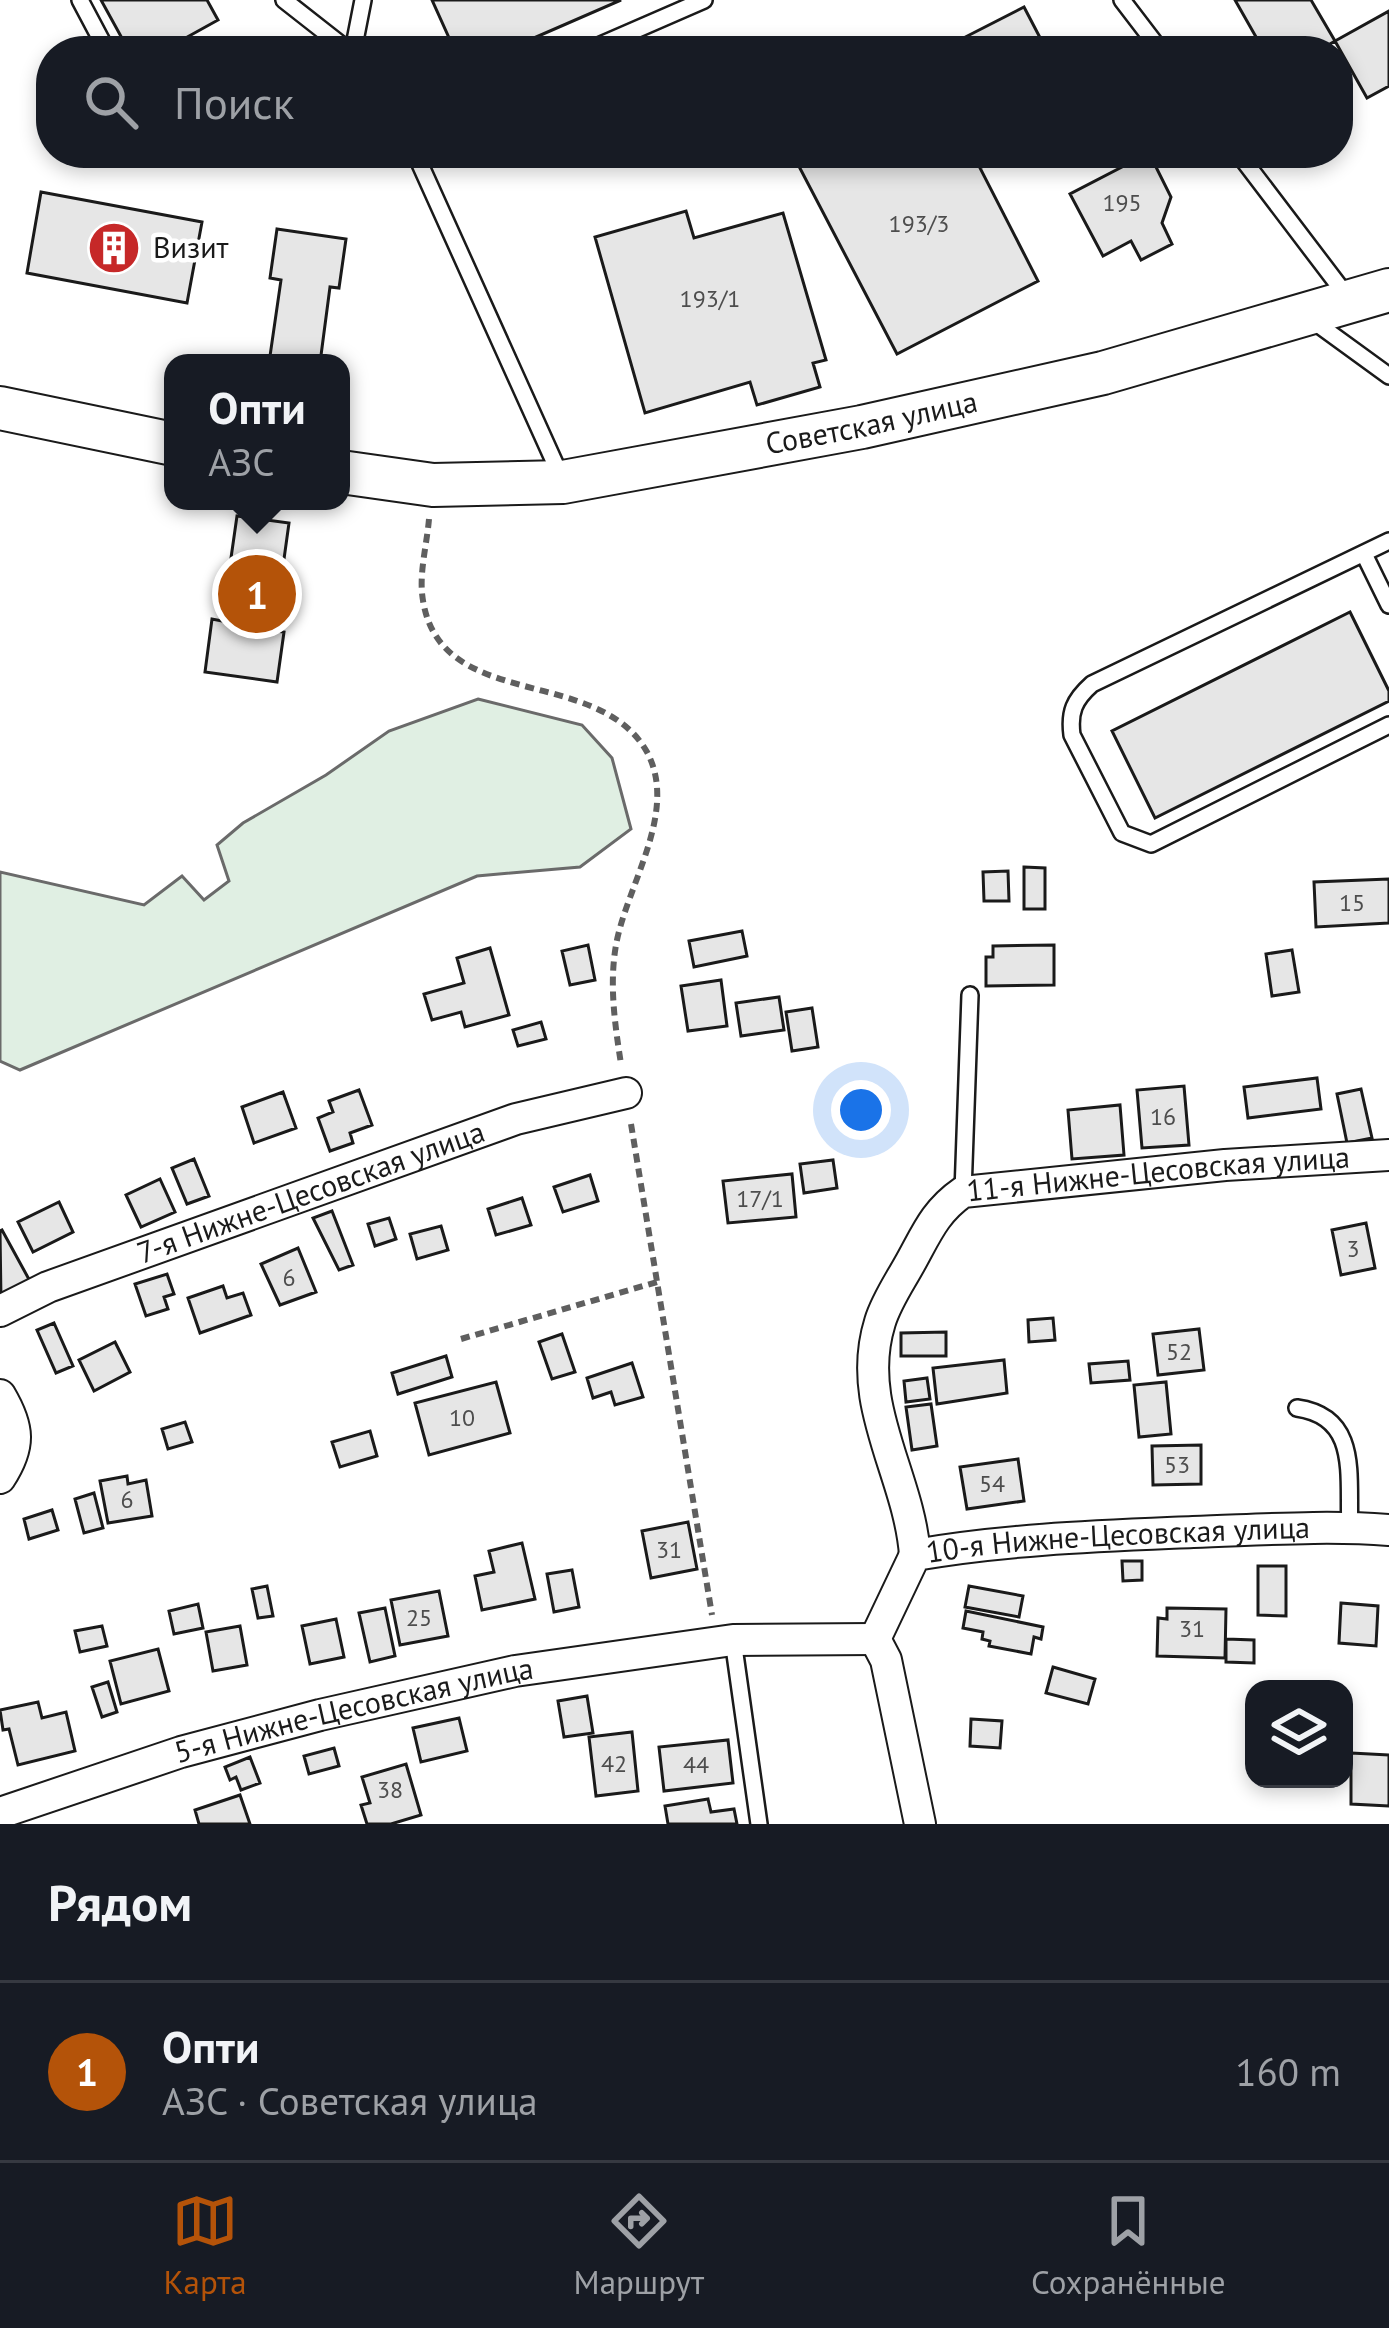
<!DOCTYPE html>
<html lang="ru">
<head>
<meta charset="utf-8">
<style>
  body { margin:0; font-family:"PT Sans",sans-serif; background:#20242c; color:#f1f3f6 }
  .controls { position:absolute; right:36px; bottom:36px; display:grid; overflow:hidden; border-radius:24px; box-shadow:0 6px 18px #0003 }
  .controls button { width:108px; height:108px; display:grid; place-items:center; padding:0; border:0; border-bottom:3px solid #363941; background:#171b24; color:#f1f3f6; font:60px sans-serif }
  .you { position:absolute; left:861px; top:1110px; width:42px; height:42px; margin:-30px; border:9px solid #fff; border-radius:50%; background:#1a73e8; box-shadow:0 0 0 18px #1a73e833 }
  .badge { display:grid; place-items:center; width:78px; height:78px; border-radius:50%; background:#b45309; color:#fff; font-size:39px; font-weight:700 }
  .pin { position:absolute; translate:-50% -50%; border:6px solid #fff; box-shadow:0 3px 12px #0006 }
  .popup { position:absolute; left:164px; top:354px; width:186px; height:156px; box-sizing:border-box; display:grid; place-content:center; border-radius:24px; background:#171b24; filter:drop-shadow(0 3px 9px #0005); font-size:39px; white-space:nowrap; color:#9ea1a6 }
  .popup b { font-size:45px; color:#f1f3f6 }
  .popup::after { content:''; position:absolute; left:50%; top:100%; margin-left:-24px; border:24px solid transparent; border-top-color:#171b24 }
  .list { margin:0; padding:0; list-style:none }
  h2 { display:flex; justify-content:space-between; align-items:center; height:156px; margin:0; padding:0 48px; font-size:51px }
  h2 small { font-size:39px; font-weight:400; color:#9ea1a6 }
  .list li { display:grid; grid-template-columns:78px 1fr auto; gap:36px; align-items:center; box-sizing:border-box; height:180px; padding:0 48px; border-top:3px solid #363941 }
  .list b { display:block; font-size:45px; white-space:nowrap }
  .list p { margin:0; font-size:39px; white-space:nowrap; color:#9ea1a6 }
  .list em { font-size:39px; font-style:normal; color:#9ea1a6 }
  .icon { flex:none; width:66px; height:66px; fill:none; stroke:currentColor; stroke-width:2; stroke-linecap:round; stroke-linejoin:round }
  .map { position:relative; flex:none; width:1389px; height:1824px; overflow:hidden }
  .search { position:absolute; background:#171b24; box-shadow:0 6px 18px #0003; left:36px; right:36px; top:36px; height:132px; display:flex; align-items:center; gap:30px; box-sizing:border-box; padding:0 42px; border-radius:48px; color:#9ea1a6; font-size:45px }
  .sheet { height:336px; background:#171b24 }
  nav { display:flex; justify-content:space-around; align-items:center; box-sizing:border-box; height:168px; border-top:3px solid #363941; background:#171b24; font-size:33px; color:#9ea1a6 }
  nav a { display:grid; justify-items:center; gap:6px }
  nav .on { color:#b45309 }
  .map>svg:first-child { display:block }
</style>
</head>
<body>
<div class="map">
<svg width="1389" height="1824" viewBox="0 0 1389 1824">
  <rect width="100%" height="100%" fill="#fff"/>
  <path fill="#e0efe3" stroke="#6a6a6a" stroke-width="3" d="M 478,699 L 582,725 L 612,758 L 631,829 L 580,867 L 477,876 L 20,1070 L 0,1061 L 0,872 L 144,905 L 182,876 L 204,900 L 229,881 L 217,845 L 243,823 L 326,775 L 389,731 Z"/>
  <path fill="#e6e6e6" stroke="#1a1a1a" stroke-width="3" d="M 101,0 L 207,0 L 218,20 L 162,51 L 129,51 Z
    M 432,0 L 621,0 L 504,51 L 455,51 Z
    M 1235,0 L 1311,0 L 1335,41 L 1318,51 L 1264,51 Z
    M 1024,7 L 1047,51 L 938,51 Z
    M 1389,11 L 1389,86 L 1367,98 L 1335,41 Z
    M 792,153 L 1008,153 L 980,168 L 1038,281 L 897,354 Z
    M 1149,153 L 1171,197 L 1162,223 L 1172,244 L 1141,260 L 1131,241 L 1103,256 L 1070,194 Z
    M 41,192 L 202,222 L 187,303 L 27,273 Z
    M 686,211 L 694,238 L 783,213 L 826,360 L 813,363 L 820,387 L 757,405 L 750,382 L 645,413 L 595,237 Z
    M 277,229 L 346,239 L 339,288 L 330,287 L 320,363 L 269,363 L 281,280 L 270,278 Z
    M 237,516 L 289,523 L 274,631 L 284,632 L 277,682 L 205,672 L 212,619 L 222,621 Z
    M 1350,612 L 1389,691 L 1389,701 L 1155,818 L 1112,731 Z
    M 1024,867 L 1045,868 L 1045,909 L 1024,909 Z
    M 1008,871 L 1009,901 L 984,901 L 983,872 Z
    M 1389,879 L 1389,923 L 1316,927 L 1314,882 Z
    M 742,931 L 747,956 L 694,967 L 689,941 Z
    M 588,945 L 595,980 L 570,985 L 562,951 Z
    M 1054,945 L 1054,985 L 986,986 L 986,957 L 993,957 L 993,946 Z
    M 490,948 L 509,1015 L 465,1027 L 461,1012 L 432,1020 L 424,994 L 464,983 L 457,958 Z
    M 1292,950 L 1299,992 L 1272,996 L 1266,954 Z
    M 721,980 L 727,1026 L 688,1031 L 681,986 Z
    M 779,997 L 784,1030 L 741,1036 L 736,1003 Z
    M 812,1008 L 818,1047 L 792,1051 L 786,1012 Z
    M 541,1022 L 546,1039 L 518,1046 L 513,1030 Z
    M 1317,1078 L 1321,1109 L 1248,1118 L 1244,1087 Z
    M 1184,1086 L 1189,1145 L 1142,1148 L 1137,1090 Z
    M 1361,1089 L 1372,1138 L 1347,1143 L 1337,1094 Z
    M 359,1090 L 372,1125 L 350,1133 L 353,1143 L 330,1151 L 318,1118 L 333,1112 L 329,1101 Z
    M 283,1092 L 296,1128 L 254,1143 L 242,1107 Z
    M 1120,1105 L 1124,1155 L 1072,1159 L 1068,1110 Z
    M 194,1159 L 209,1196 L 187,1204 L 172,1168 Z
    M 833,1160 L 837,1188 L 804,1193 L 800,1164 Z
    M 792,1174 L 796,1217 L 728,1223 L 723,1181 Z
    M 590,1175 L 598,1201 L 563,1212 L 554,1187 Z
    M 160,1179 L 175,1212 L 141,1227 L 126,1195 Z
    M 522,1198 L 531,1225 L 496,1235 L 488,1209 Z
    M 59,1202 L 73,1232 L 33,1252 L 18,1222 Z
    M 332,1211 L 353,1265 L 339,1270 L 313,1218 Z
    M 389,1218 L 396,1239 L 375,1246 L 368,1224 Z
    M 1366,1223 L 1375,1268 L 1341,1275 L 1332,1230 Z
    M 441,1226 L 448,1250 L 417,1259 L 410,1234 Z
    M 2,1230 L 31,1283 L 1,1300 L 0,1231 Z
    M 298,1248 L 316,1292 L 280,1305 L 261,1264 Z
    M 167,1274 L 174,1294 L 164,1297 L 168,1309 L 146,1316 L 135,1284 Z
    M 223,1286 L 227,1298 L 243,1293 L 251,1315 L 200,1333 L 188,1298 Z
    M 1053,1318 L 1055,1340 L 1029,1342 L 1028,1320 Z
    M 54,1323 L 73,1366 L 56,1373 L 37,1330 Z
    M 1199,1329 L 1204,1370 L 1158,1375 L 1153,1334 Z
    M 946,1332 L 946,1356 L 901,1356 L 901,1333 Z
    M 562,1334 L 575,1372 L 552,1379 L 539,1342 Z
    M 115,1342 L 130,1372 L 94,1391 L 79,1360 Z
    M 446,1356 L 452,1377 L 398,1394 L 392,1373 Z
    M 1004,1360 L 1007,1393 L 937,1404 L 933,1368 Z
    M 1128,1361 L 1130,1380 L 1091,1383 L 1089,1364 Z
    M 632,1363 L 643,1397 L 615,1405 L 611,1392 L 593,1398 L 587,1378 Z
    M 927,1378 L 930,1399 L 906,1402 L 904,1381 Z
    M 496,1382 L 510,1433 L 429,1455 L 415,1403 Z
    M 1166,1382 L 1171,1434 L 1139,1437 L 1134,1385 Z
    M 931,1404 L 937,1446 L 912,1450 L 906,1407 Z
    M 185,1422 L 192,1442 L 168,1449 L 162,1429 Z
    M 370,1431 L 377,1456 L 340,1467 L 332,1442 Z
    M 1201,1445 L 1201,1484 L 1153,1485 L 1152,1446 Z
    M 1018,1459 L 1024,1501 L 967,1509 L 960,1467 Z
    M 127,1476 L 128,1484 L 146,1480 L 152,1516 L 108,1523 L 100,1481 Z
    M 94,1493 L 103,1528 L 84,1533 L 75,1499 Z
    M 52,1510 L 58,1530 L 29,1539 L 24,1519 Z
    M 688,1522 L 697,1569 L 651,1578 L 642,1531 Z
    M 522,1543 L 535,1599 L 482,1610 L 475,1576 L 494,1572 L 489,1551 Z
    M 1122,1561 L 1142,1561 L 1142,1580 L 1123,1581 Z
    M 1258,1566 L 1286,1566 L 1286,1616 L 1258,1615 Z
    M 572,1570 L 579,1607 L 554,1612 L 547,1574 Z
    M 267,1586 L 273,1616 L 258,1618 L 252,1589 Z
    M 969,1586 L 1023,1596 L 1019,1617 L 965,1607 Z
    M 439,1591 L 448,1636 L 400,1645 L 391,1600 Z
    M 1341,1603 L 1378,1606 L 1376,1646 L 1339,1643 Z
    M 198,1604 L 203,1628 L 174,1634 L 169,1611 Z
    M 385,1608 L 395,1656 L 370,1662 L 359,1613 Z
    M 1167,1608 L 1226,1609 L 1225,1658 L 1157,1656 L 1158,1618 L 1167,1619 Z
    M 966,1611 L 1043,1627 L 1041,1639 L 1034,1637 L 1031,1654 L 989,1646 L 990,1641 L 982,1639 L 983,1632 L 963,1628 Z
    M 336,1619 L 344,1657 L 310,1664 L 302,1626 Z
    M 102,1626 L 107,1646 L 80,1652 L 75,1631 Z
    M 240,1626 L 247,1665 L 213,1671 L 206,1632 Z
    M 1226,1639 L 1254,1640 L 1254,1663 L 1226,1662 Z
    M 158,1649 L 169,1691 L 121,1704 L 110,1661 Z
    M 1053,1667 L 1095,1679 L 1088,1704 L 1046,1693 Z
    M 108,1682 L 117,1712 L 102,1717 L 92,1687 Z
    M 587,1696 L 593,1733 L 564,1737 L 558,1701 Z
    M 38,1702 L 42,1718 L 66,1712 L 75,1751 L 18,1765 L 9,1729 L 3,1730 L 0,1710 Z
    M 459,1718 L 467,1751 L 421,1762 L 413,1728 Z
    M 971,1719 L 1002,1721 L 1000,1748 L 970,1746 Z
    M 632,1732 L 638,1791 L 596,1796 L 589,1737 Z
    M 728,1740 L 733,1783 L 664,1791 L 659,1747 Z
    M 334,1748 L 339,1766 L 309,1774 L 304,1756 Z
    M 1351,1753 L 1389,1755 L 1389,1806 L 1351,1804 Z
    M 250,1757 L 260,1783 L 241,1790 L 236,1777 L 230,1780 L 225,1767 Z
    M 406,1764 L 421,1815 L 391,1824 L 367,1824 L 361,1805 L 370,1803 L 362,1777 Z
    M 240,1795 L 250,1824 L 199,1824 L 195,1810 Z
    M 708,1799 L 711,1812 L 734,1809 L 737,1824 L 668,1824 L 665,1806 Z"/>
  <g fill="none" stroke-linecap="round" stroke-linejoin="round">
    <g stroke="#1a1a1a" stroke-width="20">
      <path id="service" d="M 80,0 L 107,51
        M 284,0 L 349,51
        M 1122,0 L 1161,51
        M 353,51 L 363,0
        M 587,51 L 704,0
        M 415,153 L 562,479
        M 1238,153 L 1349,299
        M 1312,320 L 1389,376
        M 1389,541 L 1092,684 C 1074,700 1069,712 1072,735 L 1122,833 L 1151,844 L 1389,725
        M 1364,554 L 1389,605
        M 963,1192 L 970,995
        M 1297,1408 C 1361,1417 1347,1478 1350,1528
        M 733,1640 L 759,1824"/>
    </g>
    <g stroke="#1a1a1a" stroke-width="34">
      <g id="minor">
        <path id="s1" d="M 0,1311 L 48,1287 L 516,1119 L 626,1093"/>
        <path d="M 0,1395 C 19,1427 21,1446 0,1478"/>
        <path id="s2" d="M 915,1555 C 909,1474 854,1405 880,1322 C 886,1302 899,1283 909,1265 C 926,1235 934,1212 963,1192 L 1225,1165 L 1389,1155"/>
        <path id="s3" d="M 875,1639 L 915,1555 C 1007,1539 1100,1536 1193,1532 C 1258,1530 1324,1525 1389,1530"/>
        <path d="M 875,1639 L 886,1660 L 920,1824"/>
        <path id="s4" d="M 0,1813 L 181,1752 L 320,1715 L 515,1671 L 733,1640 L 875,1639"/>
      </g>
    </g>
    <g stroke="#1a1a1a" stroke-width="46">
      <g id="secondary">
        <path d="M 0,408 L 173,444"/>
        <path id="s5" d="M 341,472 L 433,485 L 563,482 L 862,427 L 1103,373 L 1389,290"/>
      </g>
    </g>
    <path stroke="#5f5f5f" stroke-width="6" stroke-dasharray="9 6" stroke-linecap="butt" d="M 429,519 C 427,543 420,569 422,593 C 434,715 597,663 647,752 C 679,812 627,884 616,945 C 609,985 615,1025 621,1064
      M 631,1124 L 712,1615
      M 461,1339 L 657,1282"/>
    <use href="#service" stroke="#fff" stroke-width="15"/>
    <use href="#minor" stroke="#fff" stroke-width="30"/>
    <use href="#secondary" stroke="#fff" stroke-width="42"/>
  </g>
  <defs>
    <g id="building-disc" transform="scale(2.7)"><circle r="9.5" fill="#c62828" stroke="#fff"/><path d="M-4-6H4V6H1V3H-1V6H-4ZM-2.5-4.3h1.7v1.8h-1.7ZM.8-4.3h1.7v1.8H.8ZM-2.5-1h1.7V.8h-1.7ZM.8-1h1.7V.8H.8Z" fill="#fff"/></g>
  </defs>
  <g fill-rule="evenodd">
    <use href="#building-disc" x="114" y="248"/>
  </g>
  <g text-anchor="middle" stroke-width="9" stroke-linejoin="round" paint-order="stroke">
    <g font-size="24" fill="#4d4d4d">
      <text x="1122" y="211">195</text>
      <text x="919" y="232">193/3</text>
      <text x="710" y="307">193/1</text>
      <text x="1352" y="911">15</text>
      <text x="1163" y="1125">16</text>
      <text x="760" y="1207">17/1</text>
      <text x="1353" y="1257">3</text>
      <text x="289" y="1286">6</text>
      <text x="1179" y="1360">52</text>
      <text x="462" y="1426">10</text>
      <text x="1177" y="1473">53</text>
      <text x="992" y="1492">54</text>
      <text x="127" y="1508">6</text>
      <text x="669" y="1558">31</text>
      <text x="419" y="1626">25</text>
      <text x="1192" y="1637">31</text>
      <text x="614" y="1772">42</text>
      <text x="696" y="1773">44</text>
      <text x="390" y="1798">38</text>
    </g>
    <g font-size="30" fill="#1a1a1a" stroke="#fff" text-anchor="start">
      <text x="153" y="258">Визит</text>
    </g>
    <g font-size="30" fill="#1a1a1a" stroke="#fff">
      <text dy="10" stroke="none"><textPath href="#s5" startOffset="537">Советская улица</textPath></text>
      <text dy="10" stroke="none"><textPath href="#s2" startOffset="591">11-я Нижне-Цесовская улица</textPath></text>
      <text dy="10" stroke="none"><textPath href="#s1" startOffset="333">7-я Нижне-Цесовская улица</textPath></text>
      <text dy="10" stroke="none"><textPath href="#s3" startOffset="297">10-я Нижне-Цесовская улица</textPath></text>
      <text dy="10" stroke="none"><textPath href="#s4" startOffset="369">5-я Нижне-Цесовская улица</textPath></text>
    </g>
  </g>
</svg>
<div class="controls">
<button><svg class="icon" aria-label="layers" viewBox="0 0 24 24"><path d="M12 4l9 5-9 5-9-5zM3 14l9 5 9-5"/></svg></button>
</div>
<div class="you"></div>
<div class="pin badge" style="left:257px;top:594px">1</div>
<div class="popup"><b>Опти</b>АЗС</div>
<div class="search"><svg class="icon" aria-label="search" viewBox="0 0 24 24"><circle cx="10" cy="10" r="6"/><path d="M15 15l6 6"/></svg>Поиск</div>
</div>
<section class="sheet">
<h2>Рядом<small></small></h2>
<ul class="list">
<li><span class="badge">1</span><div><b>Опти</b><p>АЗС · Советская улица</p></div><em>160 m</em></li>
</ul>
</section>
<nav>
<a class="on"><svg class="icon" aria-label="map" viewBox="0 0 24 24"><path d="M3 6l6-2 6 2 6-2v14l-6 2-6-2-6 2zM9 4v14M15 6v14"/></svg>Карта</a>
<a><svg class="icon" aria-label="directions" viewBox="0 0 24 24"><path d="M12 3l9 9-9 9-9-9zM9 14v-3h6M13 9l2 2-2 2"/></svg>Маршрут</a>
<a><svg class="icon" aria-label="saved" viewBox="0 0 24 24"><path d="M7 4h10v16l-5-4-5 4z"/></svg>Сохранённые</a>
</nav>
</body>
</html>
